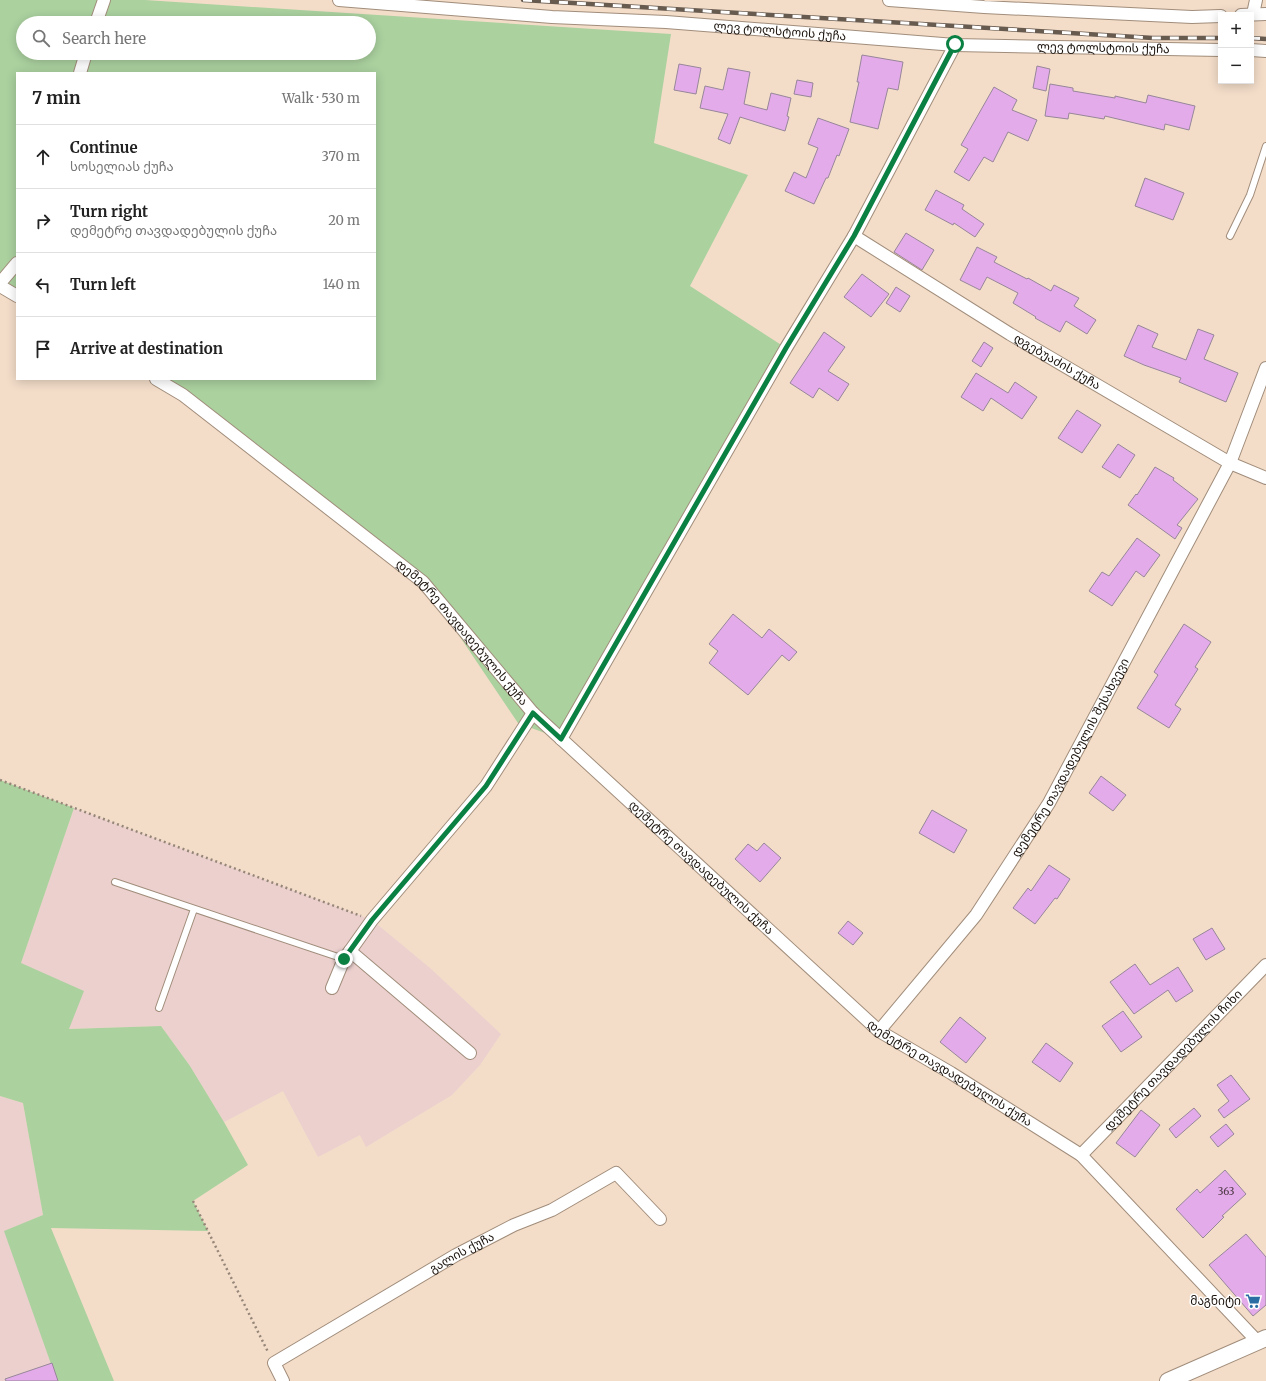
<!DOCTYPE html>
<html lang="en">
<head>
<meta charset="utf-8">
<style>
  body { margin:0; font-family:Merriweather,"Noto Sans Georgian",serif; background:#f2f2f2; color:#222 }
  .controls { position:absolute; right:12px; top:12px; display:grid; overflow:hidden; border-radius:0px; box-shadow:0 2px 10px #0003 }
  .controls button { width:36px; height:36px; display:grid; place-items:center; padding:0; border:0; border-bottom:1px solid #e0e0e0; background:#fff; color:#222; font:20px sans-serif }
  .stop { position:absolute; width:12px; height:12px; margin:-9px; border:3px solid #0b8043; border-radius:50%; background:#fff }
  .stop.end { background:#0b8043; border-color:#fff; box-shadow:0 1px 4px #0008 }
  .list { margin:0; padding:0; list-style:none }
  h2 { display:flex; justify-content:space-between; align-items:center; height:52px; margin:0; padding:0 16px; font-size:17px }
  h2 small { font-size:13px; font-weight:400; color:#767676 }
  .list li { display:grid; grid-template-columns:26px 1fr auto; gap:12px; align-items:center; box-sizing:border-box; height:64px; padding:0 16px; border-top:1px solid #e0e0e0 }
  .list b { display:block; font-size:15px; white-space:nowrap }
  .list p { margin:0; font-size:13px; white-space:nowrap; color:#767676 }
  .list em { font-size:13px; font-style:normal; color:#767676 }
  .icon { flex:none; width:22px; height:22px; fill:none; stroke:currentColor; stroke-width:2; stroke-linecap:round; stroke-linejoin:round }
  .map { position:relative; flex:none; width:1266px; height:1381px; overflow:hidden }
  .search { position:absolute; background:#fff; box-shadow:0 2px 10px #0003; left:16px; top:16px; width:360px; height:44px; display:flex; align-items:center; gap:10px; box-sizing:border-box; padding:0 14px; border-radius:22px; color:#767676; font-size:15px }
  .panel { position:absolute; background:#fff; box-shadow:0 2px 10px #0003; left:16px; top:72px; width:360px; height:308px; border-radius:0px }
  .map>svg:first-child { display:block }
</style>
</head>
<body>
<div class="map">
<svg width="1266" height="1381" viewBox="0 0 1266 1381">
  <rect width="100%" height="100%" fill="#f3ddc9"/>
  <path fill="#ebd0ce" d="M 74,808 L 372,920 L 430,968 L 501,1034 L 480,1065 L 452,1095 L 366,1147 L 360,1135 L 318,1157 L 283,1091 L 224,1122 L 190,1066 L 161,1026 L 68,1029 L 21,963 Z
    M 0,1096 L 23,1103 L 43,1215 L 5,1231 L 57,1381 L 0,1381 Z"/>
  <path fill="#abd19f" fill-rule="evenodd" d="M 0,0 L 145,0 L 671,34 L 654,143 L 748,175 L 690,286 L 786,348 L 561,739 L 518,723 L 423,582 L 156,379 L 375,379 L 375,73 L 17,73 L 17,296 L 0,286 ZM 23,23 L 369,23 L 369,53 L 23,53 Z
    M 0,780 L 74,808 L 21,963 L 84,991 L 69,1029 L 161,1026 L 190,1066 L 224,1122 L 248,1165 L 193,1201 L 208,1231 L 51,1228 L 114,1381 L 57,1381 L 4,1231 L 43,1215 L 23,1103 L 0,1096 Z"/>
  <path fill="#e4abea" stroke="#978699" d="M 862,55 L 903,62 L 898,90 L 888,88 L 878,129 L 850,122 L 859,82 L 857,82 Z
    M 679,64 L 701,68 L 696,94 L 674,90 Z
    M 1037,66 L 1050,69 L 1046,91 L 1033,88 Z
    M 728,68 L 750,72 L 744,104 L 767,110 L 771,93 L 791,98 L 787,116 L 789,117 L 785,131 L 740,117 L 730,144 L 718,139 L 728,114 L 700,108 L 705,86 L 723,90 Z
    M 797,80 L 813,83 L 811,97 L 794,94 Z
    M 1050,84 L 1073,88 L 1073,91 L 1115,98 L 1115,96 L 1146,103 L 1148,95 L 1195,106 L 1189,130 L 1165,124 L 1164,130 L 1105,116 L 1104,119 L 1069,113 L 1068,119 L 1045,116 Z
    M 994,87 L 1017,100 L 1012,110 L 1037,120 L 1028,141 L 1008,132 L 993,162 L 984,157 L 969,181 L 954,172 L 968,149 L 961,145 Z
    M 818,118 L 849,129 L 839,156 L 837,155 L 828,178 L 826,178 L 814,204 L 785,191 L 794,172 L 806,178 L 818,148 L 808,144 Z
    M 1145,178 L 1184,193 L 1173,220 L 1135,206 Z
    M 936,190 L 964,205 L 962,209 L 984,224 L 975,237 L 954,223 L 953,225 L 925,210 Z
    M 906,233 L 934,250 L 922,270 L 894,252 Z
    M 977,247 L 997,257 L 994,262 L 1027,279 L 1028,278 L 1051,291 L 1054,285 L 1079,298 L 1074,306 L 1096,320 L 1087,334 L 1066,321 L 1060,332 L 1035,318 L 1036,317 L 1013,303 L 1018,293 L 987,277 L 980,290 L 960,280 Z
    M 862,274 L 889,294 L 871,317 L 844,297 Z
    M 896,287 L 910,296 L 900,312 L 886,303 Z
    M 1138,325 L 1158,334 L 1152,347 L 1186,360 L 1198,329 L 1214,335 L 1204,359 L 1238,373 L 1226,402 L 1179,382 L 1181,378 L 1144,365 L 1124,356 Z
    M 824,332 L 845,347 L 828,371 L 849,384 L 838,401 L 819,388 L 813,398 L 790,383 Z
    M 984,342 L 993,348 L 981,367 L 972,361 Z
    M 976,373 L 1008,393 L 1015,382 L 1037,397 L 1022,419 L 991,398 L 983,411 L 961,397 Z
    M 1077,410 L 1101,425 L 1082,453 L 1058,438 Z
    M 1118,444 L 1135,455 L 1120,478 L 1102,467 Z
    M 1155,467 L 1174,478 L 1173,480 L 1198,499 L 1177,525 L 1182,528 L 1175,539 L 1128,505 L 1136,494 L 1137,495 Z
    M 1137,538 L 1160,555 L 1144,577 L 1136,571 L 1112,606 L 1089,591 L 1102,572 L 1109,576 Z
    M 733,614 L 762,638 L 769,629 L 797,652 L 789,661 L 782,655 L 748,695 L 709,663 L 718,651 L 709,644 Z
    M 1184,624 L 1211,642 L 1195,667 L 1198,669 L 1175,705 L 1181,709 L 1169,728 L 1137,708 L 1158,675 L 1154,672 Z
    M 1101,776 L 1126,795 L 1113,811 L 1089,793 Z
    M 932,810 L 967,830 L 954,853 L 919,833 Z
    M 764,843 L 781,858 L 760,882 L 735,859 L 748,844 L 757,851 Z
    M 1049,865 L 1070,879 L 1057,899 L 1055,898 L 1035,924 L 1013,908 L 1028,888 L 1031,891 Z
    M 848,921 L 863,933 L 853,945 L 838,933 Z
    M 1212,928 L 1225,949 L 1206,960 L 1193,939 Z
    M 1135,964 L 1150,985 L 1178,967 L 1193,991 L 1176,1002 L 1168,990 L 1134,1014 L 1110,982 Z
    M 1123,1011 L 1142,1037 L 1121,1052 L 1102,1026 Z
    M 960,1017 L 986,1038 L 966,1063 L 940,1042 Z
    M 1046,1043 L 1073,1063 L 1060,1082 L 1032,1062 Z
    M 1231,1075 L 1250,1099 L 1224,1118 L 1218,1110 L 1229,1101 L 1217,1085 Z
    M 1194,1108 L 1201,1116 L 1176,1138 L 1169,1129 Z
    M 1141,1110 L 1160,1125 L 1135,1157 L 1116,1143 Z
    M 1226,1124 L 1234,1134 L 1218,1147 L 1210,1137 Z
    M 1225,1170 L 1246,1194 L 1222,1216 L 1224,1217 L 1203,1238 L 1176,1209 L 1197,1189 L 1200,1193 Z
    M 1246,1234 L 1266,1257 L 1266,1305 L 1253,1316 L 1209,1265 Z
    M 52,1363 L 58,1381 L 6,1381 L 5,1379 Z"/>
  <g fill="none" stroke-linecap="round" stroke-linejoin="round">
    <g stroke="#a18d7b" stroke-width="8">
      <path id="service" d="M 1230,236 L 1250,195 L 1266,146
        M 115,882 L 344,959
        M 159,1008 L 194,909"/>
    </g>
    <g stroke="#a18d7b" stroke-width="14">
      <g id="minor">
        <path id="s1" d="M 339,0 L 552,17 L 666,22 L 955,45 L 1221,50"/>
        <path d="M 889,0 L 984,7 L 1192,17 L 1221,16"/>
        <path d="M 1253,14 L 1256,0"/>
        <path d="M 1241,15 L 1266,14"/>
        <path d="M 96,23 L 104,0"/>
        <path d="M 1251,50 L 1266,51"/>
        <path d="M 80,73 L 86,53"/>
        <path id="s2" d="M 854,236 L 1010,334 L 1230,463 L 1266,478"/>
        <path d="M 0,283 L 17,263"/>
        <path d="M 0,286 L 17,296"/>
        <path id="s3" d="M 156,379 L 183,395 L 423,582 L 533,713 L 879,1031 L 951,1073 L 1081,1155 L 1258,1342"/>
        <path d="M 561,739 L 786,348 L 854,236 L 955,45"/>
        <path d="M 350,951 L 470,1053"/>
        <path d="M 332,988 L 344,959 L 350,951 L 372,920 L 486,786 L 533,713"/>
        <path id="s4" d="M 879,1031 L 976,915 L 1049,803 L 1230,463 L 1266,368"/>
        <path id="s5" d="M 1081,1155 L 1266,965"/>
        <path id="s6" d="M 283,1381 L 274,1363 L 456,1255 L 514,1225 L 552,1210 L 616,1173 L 660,1219"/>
      </g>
    </g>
    <g stroke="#a18d7b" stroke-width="18">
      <path id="secondary" d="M 1168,1381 L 1266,1338"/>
    </g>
    <path stroke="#968678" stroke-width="2.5" stroke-dasharray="2 3" stroke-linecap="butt" d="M 0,780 L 361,916
      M 193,1201 L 268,1352"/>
    <use href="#service" stroke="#fff" stroke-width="6"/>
    <use href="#minor" stroke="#fff" stroke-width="12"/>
    <use href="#secondary" stroke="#fff" stroke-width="16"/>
    <g stroke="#675a4f" stroke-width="4.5">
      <path id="rail" d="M 523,0 L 1153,38 L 1221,38
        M 1251,38 L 1266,39"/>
    </g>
    <use href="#rail" stroke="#fff" stroke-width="3" stroke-dasharray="9" stroke-linecap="butt"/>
  </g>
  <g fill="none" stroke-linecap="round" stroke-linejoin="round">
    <path stroke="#0b8043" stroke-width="5" d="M 344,959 L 372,920 L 486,786 L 533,713 L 561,739 L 786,348 L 854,236 L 955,44"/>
  </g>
  <defs>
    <g id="supermarket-bare" transform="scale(1.2)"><path d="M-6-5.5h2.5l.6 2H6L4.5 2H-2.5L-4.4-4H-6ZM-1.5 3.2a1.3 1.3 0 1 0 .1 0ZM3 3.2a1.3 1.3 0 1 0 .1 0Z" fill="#2b6ea3" stroke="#fff" stroke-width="2.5" paint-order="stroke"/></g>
  </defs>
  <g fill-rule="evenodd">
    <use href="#supermarket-bare" x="1253" y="1301"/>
  </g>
  <g text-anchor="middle" stroke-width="3" stroke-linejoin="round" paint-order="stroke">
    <g font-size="10" fill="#4c3844">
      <text x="1226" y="1195">363</text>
    </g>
    <g font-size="12" fill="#1a120c" stroke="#fff">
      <text dy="4" stroke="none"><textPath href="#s1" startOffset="442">ლევ ტოლსტოის ქუჩა</textPath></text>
      <text dy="4" stroke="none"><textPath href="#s1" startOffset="766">ლევ ტოლსტოის ქუჩა</textPath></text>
      <text dy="4" stroke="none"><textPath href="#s2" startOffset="239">დგებუაძის ქუჩა</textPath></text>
      <text dy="4" stroke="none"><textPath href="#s3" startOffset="399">დემეტრე თავდადებულის ქუჩა</textPath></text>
      <text dy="4" stroke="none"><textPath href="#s4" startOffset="335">დემეტრე თავდადებულის შესახვევი</textPath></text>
      <text dy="4" stroke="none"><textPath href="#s3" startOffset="735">დემეტრე თავდადებულის ქუჩა</textPath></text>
      <text dy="4" stroke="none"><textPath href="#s5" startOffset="132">დემეტრე თავდადებულის ჩიხი</textPath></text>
      <text dy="4" stroke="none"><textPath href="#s3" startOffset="1059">დემეტრე თავდადებულის ქუჩა</textPath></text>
      <text dy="4" stroke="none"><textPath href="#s6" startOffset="238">გალის ქუჩა</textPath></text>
    </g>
    <g font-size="12" fill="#1a120c" stroke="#fff" text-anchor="end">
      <text x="1241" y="1305">მაგნიტი</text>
    </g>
  </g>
</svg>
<div class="controls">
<button>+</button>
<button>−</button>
</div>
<div class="stop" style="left:955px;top:44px"></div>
<div class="stop end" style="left:344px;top:959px"></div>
<div class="search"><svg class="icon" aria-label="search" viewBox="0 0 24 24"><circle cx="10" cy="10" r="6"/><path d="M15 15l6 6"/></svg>Search here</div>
<section class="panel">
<h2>7 min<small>Walk · 530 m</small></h2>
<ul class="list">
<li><svg class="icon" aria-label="ahead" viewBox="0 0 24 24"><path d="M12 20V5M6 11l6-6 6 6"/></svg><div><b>Continue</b><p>სოსელიას ქუჩა</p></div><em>370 m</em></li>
<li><svg class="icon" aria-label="right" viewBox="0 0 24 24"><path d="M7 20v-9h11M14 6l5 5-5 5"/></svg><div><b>Turn right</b><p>დემეტრე თავდადებულის ქუჩა</p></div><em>20 m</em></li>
<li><svg class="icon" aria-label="left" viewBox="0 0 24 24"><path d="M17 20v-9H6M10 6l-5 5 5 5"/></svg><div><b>Turn left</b></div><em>140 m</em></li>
<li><svg class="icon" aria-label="arrive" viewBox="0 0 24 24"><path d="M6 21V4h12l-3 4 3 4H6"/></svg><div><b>Arrive at destination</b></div></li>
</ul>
</section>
</div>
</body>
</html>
